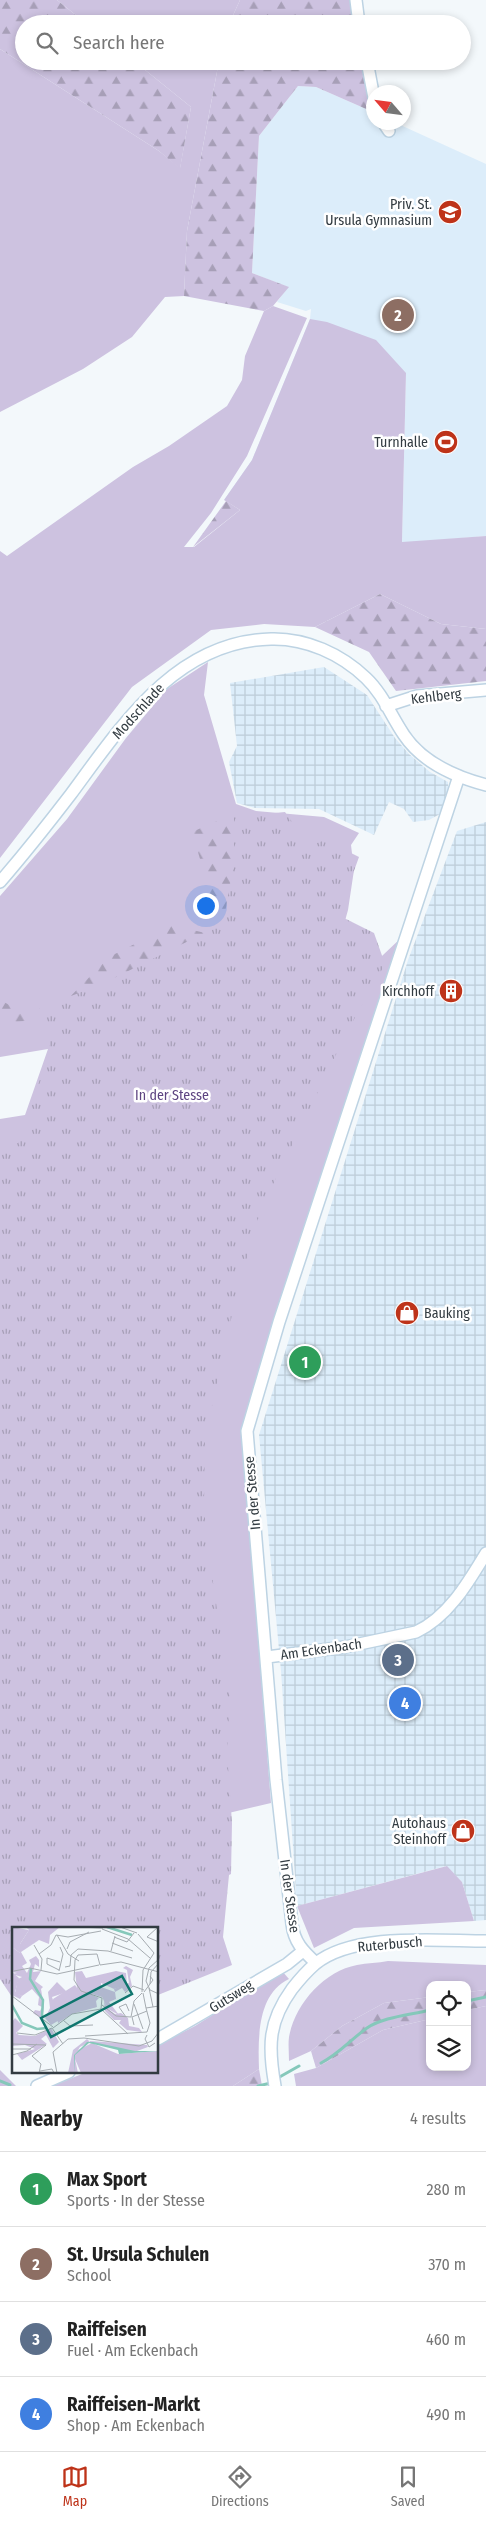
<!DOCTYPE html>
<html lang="en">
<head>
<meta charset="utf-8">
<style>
  body { margin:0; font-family:"Fira Sans Condensed",sans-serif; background:#f2f2f2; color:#222 }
  .controls { position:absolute; right:15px; bottom:15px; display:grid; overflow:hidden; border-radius:10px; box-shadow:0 2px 8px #0003 }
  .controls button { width:45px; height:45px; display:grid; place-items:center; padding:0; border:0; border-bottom:1px solid #e0e0e0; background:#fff; color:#222; font:25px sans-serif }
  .compass { position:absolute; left:366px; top:85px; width:45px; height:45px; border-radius:50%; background:#fff; box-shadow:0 2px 8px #0003; rotate:298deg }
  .you { position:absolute; left:205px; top:905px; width:18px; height:18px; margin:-12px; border:4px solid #fff; border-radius:50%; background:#1a73e8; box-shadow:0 0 0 8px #1a73e833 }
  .badge { display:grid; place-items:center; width:32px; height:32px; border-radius:50%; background:#be3319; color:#fff; font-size:16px; font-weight:700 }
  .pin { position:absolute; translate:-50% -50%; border:2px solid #fff; box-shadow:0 1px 5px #0006 }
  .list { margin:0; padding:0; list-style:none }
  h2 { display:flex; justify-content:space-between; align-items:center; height:65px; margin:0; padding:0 20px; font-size:21px }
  h2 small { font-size:16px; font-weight:400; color:#767676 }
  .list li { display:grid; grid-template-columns:32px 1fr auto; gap:15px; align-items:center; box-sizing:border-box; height:75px; padding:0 20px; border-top:1px solid #e0e0e0 }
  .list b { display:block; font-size:19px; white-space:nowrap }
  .list p { margin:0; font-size:16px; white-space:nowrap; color:#767676 }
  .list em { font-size:16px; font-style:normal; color:#767676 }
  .icon { flex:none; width:28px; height:28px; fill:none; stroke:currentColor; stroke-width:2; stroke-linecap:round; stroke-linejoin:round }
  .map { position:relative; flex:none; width:486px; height:2086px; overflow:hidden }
  .search { position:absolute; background:#fff; box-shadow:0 2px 8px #0003; left:15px; right:15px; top:15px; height:55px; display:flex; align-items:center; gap:12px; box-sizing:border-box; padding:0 18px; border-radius:28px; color:#767676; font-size:19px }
  .sheet { height:365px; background:#fff }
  nav { display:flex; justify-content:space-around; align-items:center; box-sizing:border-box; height:70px; border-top:1px solid #e0e0e0; background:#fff; font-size:14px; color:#767676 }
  nav a { display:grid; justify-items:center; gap:2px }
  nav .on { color:#be3319 }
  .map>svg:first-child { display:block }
</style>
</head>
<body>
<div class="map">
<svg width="486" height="2086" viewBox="0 0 486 2086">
  <defs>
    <pattern id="industrial-grid" width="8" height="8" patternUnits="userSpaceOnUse" patternTransform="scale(1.25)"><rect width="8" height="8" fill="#dcedfa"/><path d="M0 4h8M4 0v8" fill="none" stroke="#bdccd8"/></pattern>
    <pattern id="forest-firs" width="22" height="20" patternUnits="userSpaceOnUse" patternTransform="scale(1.25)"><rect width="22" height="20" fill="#cdc2e0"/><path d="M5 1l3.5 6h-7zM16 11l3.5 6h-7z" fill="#a79fb7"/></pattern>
    <pattern id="park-tufts" width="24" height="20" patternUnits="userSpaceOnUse" patternTransform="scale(1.25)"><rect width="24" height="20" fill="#cdc2e0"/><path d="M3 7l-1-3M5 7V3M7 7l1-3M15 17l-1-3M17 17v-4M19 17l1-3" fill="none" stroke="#a79fb7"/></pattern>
  </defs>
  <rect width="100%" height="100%" fill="#f3f8fb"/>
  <path fill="#dcedfa" d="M 298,86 L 316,87 L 373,112 L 374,122 L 396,123 L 486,164 L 486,536 L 402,543 L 406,374 L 224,500 L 252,460 L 310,319 L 311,309 L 306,311 L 277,302 L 288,287 L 252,273 L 259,136 Z"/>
  <path fill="url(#industrial-grid)" d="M 324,667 L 367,695 L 395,738 L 409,754 L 430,772 L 448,782 L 448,788 L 440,814 L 429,820 L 413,822 L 404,809 L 389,802 L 374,835 L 319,809 L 255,808 L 237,803 L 229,762 L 237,746 L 230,683 Z
    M 486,822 L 486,1920 L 474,1921 L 462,1882 L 446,1866 L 297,1906 L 281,1671 L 259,1435 L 408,960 L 457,831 Z"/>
  <path fill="#cdc2e0" d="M 57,0 L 240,0 L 229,24 L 87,24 Z
    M 0,49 L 159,151 L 180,168 L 191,107 L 134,61 L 219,61 L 187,231 L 184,296 L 165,297 L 132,337 L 83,369 L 0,412 Z
    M 273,306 L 307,318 L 247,456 L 211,513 L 184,547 L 194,547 L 240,510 L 224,500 L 252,460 L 310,319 L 327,322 L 376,340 L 406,373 L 402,542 L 486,536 L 486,629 L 441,624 L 380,594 L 315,627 L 264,624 L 211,630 L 132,687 L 0,858 L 0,551 L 7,556 L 133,467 L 169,446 L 227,406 L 242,380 L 245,356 L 264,311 Z
    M 208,662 L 204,695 L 236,804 L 256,811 L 324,817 L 359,833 L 351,845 L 354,870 L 348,910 L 335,957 L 364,973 L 402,937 L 242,1432 L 271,1803 L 182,1824 L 0,1676 L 0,1119 L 25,1115 L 48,1049 L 0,1057 L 0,896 L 67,819 L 126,738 L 167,689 Z
    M 447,1866 L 462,1882 L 474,1921 L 354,1928 L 314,1948 L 297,1906 Z
    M 388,1961 L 486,1965 L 486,1990 L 467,1992 L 467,1985 L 430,1985 L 430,1997 L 384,2003 L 342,2026 L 311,2051 L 289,2061 C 289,2053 288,2045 289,2037 C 295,2004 324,1971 357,1965 C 367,1963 378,1963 388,1961 Z
    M 282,1971 L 289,1979 C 257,1994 258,2039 259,2069 L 233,2086 L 52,2086 L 87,2072 L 158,2072 L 158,2045 L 195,2026 Z
    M 486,2006 L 486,2086 L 296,2086 L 294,2074 L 316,2068 L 383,2030 L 430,2019 L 430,2067 L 467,2067 L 467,2010 Z
    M 0,2070 L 16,2086 L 0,2086 Z"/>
  <path fill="url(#forest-firs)" d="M 0,0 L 57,0 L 87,24 L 24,24 L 24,61 L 134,61 L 191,107 L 180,169 L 159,151 L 0,49 Z
    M 240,0 L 358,0 L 362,24 L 229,24 Z
    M 219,61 L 368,61 L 373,96 L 373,112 L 316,87 L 298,86 L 259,136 L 252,273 L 289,287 L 273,306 L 264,311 L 184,296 L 187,231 Z
    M 226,501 L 240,510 L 193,547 Z
    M 380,594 L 441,624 L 486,629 L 486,681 L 396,691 L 369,652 L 315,627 Z
    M 228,816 L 268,884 L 225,943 L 192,832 Z
    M 172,925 L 205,933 L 62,1005 L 109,957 Z
    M 0,1000 L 36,1019 L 0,1025 Z
    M 486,1990 L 486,2006 L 467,2010 L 467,1992 Z
    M 430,1997 L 430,2019 L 383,2030 L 316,2068 L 311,2051 L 342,2026 L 384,2003 Z
    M 259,2069 L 262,2086 L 233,2086 Z"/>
  <path fill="url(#park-tufts)" d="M 285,812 L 309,846 L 325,840 L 359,857 L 338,915 L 374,933 L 385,964 L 348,1030 L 261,1209 L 237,1292 L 205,1438 L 204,1504 L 207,1543 L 230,1695 L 227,1752 L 232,1823 L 231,1874 L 229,1875 L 223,1937 L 232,1965 L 158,1995 L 158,1928 L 14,1928 L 14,2000 L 0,1979 L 0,1148 L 18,1143 L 48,1056 L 51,1033 L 42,1019 L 37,1018 L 40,1008 L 102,984 L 223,924 L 234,862 L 234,817 Z"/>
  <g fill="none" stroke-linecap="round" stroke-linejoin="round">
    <path stroke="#85c8ba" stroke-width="3" d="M 467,2001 L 486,1997
      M 321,2063 C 339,2054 350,2040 367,2028 C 383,2017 410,2015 430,2010
      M 276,2079 L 299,2066
      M 0,2081 L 10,2085
      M 258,2086 L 271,2083"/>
    <g stroke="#bdd3e3" stroke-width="14">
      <path id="minor" d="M 356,0 L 359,24
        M 367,61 L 374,98
        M 383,122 L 389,131
        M 386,706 L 417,696 L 486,690
        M 0,882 C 25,853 48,824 71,794 C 122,725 176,641 271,639 C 306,638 341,654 366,678 C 383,694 391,716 404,735 C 422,762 456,777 486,785
        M 267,1657 L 345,1647 L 416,1632 C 448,1617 468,1583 486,1553
        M 316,1963 C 303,1951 294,1942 292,1924 L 276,1780 L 247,1431 L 279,1322 L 459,776
        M 158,2039 L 287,1964 L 303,1951
        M 37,2086 L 69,2072
        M 275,2086 C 268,2047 268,2022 292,1989 C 299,1980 307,1971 315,1964 C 354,1932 438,1941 486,1941"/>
    </g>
    <use href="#minor" stroke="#fff" stroke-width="11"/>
  </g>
  <defs>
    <g id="school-disc" transform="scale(1.25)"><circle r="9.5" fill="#be3319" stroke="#fff"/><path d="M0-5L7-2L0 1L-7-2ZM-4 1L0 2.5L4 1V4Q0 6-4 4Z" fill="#fff"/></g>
    <g id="stadium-disc" transform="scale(1.25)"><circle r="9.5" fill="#be3319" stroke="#fff"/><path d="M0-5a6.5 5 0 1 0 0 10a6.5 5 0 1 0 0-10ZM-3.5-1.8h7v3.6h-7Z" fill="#fff"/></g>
    <g id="building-disc" transform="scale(1.25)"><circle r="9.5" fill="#be3319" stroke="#fff"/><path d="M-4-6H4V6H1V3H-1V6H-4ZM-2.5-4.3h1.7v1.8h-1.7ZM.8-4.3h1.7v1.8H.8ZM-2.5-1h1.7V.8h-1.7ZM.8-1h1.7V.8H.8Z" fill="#fff"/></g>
    <g id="shop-disc" transform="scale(1.25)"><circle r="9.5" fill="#be3319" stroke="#fff"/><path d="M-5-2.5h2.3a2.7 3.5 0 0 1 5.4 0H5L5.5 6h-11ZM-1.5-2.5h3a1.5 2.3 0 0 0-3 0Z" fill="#fff"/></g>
  </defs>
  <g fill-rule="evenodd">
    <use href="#school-disc" x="450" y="212"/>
    <use href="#stadium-disc" x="446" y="442"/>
    <use href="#building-disc" x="451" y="991"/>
    <use href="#shop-disc" x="407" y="1313"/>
    <use href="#shop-disc" x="463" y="1831"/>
  </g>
  <g text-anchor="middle" stroke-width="5" stroke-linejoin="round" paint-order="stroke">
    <g font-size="14" fill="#323b41" stroke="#fff" text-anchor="end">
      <text x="432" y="209">Priv. St.<tspan x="432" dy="16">Ursula Gymnasium</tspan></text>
      <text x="428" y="447">Turnhalle</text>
      <text x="434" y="996">Kirchhoff</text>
      <text x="424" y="1318" text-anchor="start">Bauking</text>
      <text x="446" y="1828">Autohaus<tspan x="446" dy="16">Steinhoff</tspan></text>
    </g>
    <g font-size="14" fill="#323b41" stroke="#fff">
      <text transform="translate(436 696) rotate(-7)" y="5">Kehlberg</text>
      <text transform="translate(138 711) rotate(-48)" y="5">Modschlade</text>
      <text transform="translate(252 1493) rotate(-95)" y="5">In der Stesse</text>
      <text transform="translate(321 1649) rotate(-8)" y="5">Am Eckenbach</text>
      <text transform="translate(290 1896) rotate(82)" y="5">In der Stesse</text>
      <text transform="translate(390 1944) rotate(-5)" y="5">Ruterbusch</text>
      <text transform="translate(231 1996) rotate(-32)" y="5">Gutsweg</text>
    </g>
    <g font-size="14" fill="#5d4481" stroke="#fff">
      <text x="172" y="1100">In der Stesse</text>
    </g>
  </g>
  <g transform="translate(12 1927)">
    <rect width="146" height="146" fill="#f3f8fb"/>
    <path d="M 14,0 L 48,0 L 38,8 L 37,17 L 27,13 L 9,25 L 15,36 L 10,39 L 15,46 L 19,37 L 17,33 L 24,29 L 27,33 L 27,40 L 23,37 L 21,45 L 29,44 L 23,54 L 31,60 L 29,62 L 32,80 L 30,92 L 21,86 L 23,83 L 28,84 L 30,80 L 26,78 L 27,70 L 20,62 L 10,69 L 3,66 L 6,52 L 10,50 L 0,47 L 5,46 L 0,45 L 0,20 L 8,26 L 8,17 L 17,3 ZM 70,44 L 74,51 L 104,44 L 114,46 L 115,58 L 102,62 L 89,56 L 89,60 L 103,65 L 104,72 L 97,75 L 107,88 L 96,82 L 90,70 L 76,66 L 87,71 L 84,74 L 85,80 L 60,87 L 46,96 L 41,72 L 63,58 L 65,61 L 63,45 ZM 3,91 L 11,99 L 4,106 L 7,108 L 23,109 L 39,101 L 47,115 L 41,121 L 34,108 L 29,112 L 35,117 L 10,133 L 5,127 L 23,122 L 13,118 L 0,119 L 0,95 ZM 78,115 L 78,114 L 135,118 L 136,120 L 125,124 L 112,124 Z" fill="#cdc2e0"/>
    <path d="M 0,0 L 17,3 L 8,17 L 8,26 L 0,20 ZM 114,39 L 121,43 L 118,50 L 120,59 L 113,65 L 110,61 L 103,65 L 102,62 L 117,56 L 115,43 L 111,41 ZM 0,45 L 7,51 L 3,65 L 10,69 L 8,72 L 0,68 ZM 92,74 L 96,82 L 103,87 L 109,86 L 116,91 L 117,99 L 127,101 L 130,105 L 115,103 L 107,96 L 109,93 L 102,93 L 93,84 ZM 75,112 L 78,115 L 68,120 L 66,123 L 80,116 L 106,127 L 146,124 L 146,146 L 69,146 L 63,132 L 66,146 L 56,146 L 61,123 Z" fill="#cdc2e0"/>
    <path d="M 45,55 L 55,65 L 40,70 L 41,73 L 49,71 L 52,76 L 60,66 L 66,73 L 83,74 L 84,80 L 59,86 L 39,98 L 33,91 L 38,81 L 36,65 Z" fill="#cdc2e0"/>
    <path d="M 75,115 L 81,115 L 123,124 L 146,124 L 107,127 L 106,123 L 77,116 L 63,128 L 62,146 L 62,128 Z" fill="#85c8ba"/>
    <path fill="none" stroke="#85c8ba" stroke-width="2.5" d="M 95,0 L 120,8M 19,41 L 18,52 L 31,73 L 30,89M 0,78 L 10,96 L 25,102 L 35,101"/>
    <path fill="none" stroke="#a6acb1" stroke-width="1" d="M 67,0 L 91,1M 108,0 L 125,6M 146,0 L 135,10 L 147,15M 90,2 L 116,12 L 138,31M 126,7 L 142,26 L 131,43 L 130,65M 45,8 L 56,27 L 67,34M 102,10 L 115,15 L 122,6M 100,16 L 121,24M 22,18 L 30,32 L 29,43M 55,22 L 58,15 L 77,5M 99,24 L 103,9M 27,27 L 39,18 L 44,8 L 56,10 L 89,4M 147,32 L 137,41 L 134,54 L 138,63 L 147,67M 88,38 L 85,27 L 66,28 L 63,33 L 62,53 L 69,64 L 90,71 L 89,82M 88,38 L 109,35 L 147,45M 53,40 L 58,39 L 59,28 L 66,22 L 96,24 L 120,31M 47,43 L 35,37 L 35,31 L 48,35M 2,44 L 18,41 L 45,47 L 87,38M 47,44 L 51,27 L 48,20M 138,57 L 139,45 L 147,36M 137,61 L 141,80M 132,65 L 141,53 L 138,49M 113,66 L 121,59 L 132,63M 131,66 L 134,81 L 147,79M 0,69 L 41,100M 122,77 L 131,102M 90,78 L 104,89 L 119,90 L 122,74 L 130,66M 89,82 L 116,107M 114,90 L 107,80 L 114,77 L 117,84M 51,93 L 58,99 L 81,98M 122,98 L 120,90 L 135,84M 41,101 L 60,87 L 89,82M 5,106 L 23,108 L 40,101 L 51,117M 135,108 L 133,112 L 137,120 L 143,116M 73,109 L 135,105 L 138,96 L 134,81M 0,117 L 34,118M 0,122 L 19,122M 0,128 L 15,124 L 25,117M 28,144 L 40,142 L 42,146M 27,146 L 29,137 L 20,129 L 34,118M 45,146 L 41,125 L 56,112 L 72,111 L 127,119 L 140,114 L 147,105"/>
    <path fill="#0f766e" fill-opacity="0.15" stroke="#0f766e" stroke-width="2.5" d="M 110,49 L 120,67 L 39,110 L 29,91 Z"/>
    <rect width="146" height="146" fill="none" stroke="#323b41" stroke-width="2.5"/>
  </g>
</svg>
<div class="controls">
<button><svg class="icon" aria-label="locate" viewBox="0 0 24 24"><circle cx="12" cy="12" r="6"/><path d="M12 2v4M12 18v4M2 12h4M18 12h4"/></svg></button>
<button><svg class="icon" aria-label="layers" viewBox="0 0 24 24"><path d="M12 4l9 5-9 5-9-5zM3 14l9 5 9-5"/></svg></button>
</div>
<svg class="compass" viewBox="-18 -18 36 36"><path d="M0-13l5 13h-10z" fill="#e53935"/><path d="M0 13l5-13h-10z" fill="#767676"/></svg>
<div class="you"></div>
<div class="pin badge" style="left:305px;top:1362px;background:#2e9e5b">1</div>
<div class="pin badge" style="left:398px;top:315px;background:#8d6e63">2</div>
<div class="pin badge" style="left:398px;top:1660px;background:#5c6f8a">3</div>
<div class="pin badge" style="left:405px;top:1703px;background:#3f7fe0">4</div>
<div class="search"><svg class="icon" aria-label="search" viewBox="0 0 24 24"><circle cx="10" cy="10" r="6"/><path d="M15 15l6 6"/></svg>Search here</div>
</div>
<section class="sheet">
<h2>Nearby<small>4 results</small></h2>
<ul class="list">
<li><span class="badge" style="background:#2e9e5b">1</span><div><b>Max Sport</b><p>Sports · In der Stesse</p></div><em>280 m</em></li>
<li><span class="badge" style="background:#8d6e63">2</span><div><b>St. Ursula Schulen</b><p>School</p></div><em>370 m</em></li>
<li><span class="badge" style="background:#5c6f8a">3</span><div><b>Raiffeisen</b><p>Fuel · Am Eckenbach</p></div><em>460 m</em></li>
<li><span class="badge" style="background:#3f7fe0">4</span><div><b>Raiffeisen-Markt</b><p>Shop · Am Eckenbach</p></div><em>490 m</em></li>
</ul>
</section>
<nav>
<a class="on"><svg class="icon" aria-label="map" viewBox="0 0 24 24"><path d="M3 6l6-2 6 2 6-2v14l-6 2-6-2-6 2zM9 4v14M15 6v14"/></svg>Map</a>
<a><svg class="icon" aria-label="directions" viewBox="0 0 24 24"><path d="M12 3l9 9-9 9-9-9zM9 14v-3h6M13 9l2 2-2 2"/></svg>Directions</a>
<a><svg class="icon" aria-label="saved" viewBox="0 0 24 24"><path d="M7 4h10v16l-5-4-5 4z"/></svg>Saved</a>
</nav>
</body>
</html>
